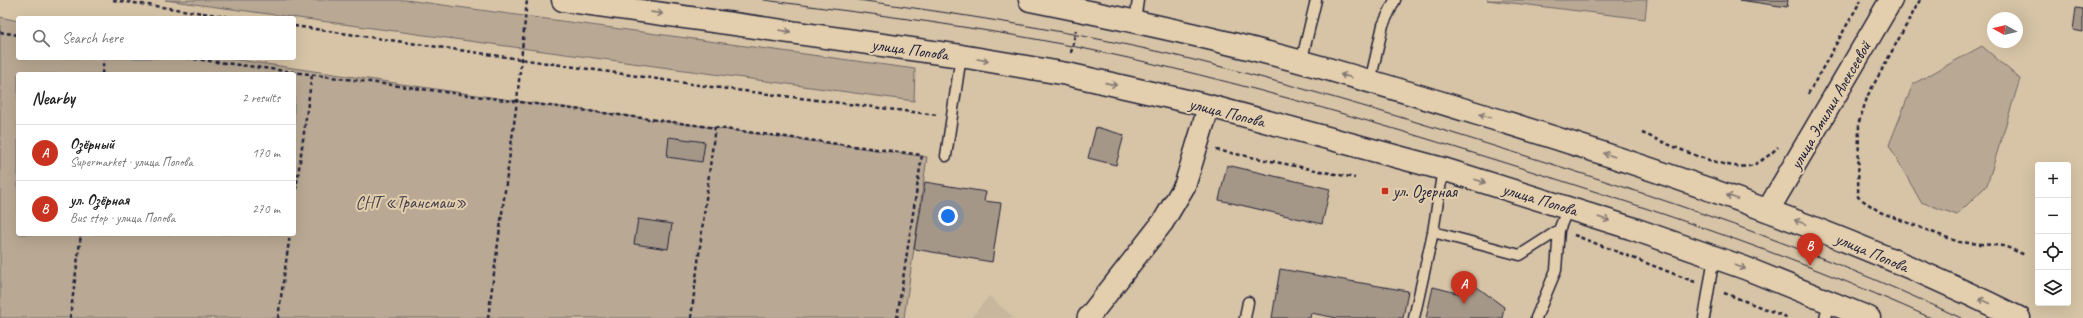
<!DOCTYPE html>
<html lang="en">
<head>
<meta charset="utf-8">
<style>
  body { margin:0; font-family:Caveat,sans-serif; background:#f2f2f2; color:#222 }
  .controls { position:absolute; right:12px; bottom:12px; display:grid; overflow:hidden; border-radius:4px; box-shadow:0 4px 16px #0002 }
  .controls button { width:36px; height:36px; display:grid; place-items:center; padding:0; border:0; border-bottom:1px solid #e0e0e0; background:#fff; color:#222; font:20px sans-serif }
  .compass { position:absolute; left:1987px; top:12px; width:36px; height:36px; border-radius:50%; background:#fff; box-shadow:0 4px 16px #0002; rotate:278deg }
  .you { position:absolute; left:948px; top:216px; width:14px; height:14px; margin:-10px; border:3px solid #fff; border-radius:50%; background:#1a73e8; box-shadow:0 0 0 6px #1a73e833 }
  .badge { display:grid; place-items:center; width:26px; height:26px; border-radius:50%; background:#c8321e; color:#fff; font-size:13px; font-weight:700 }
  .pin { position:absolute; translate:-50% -33px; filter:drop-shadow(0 1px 2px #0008) }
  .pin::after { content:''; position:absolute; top:21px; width:14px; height:12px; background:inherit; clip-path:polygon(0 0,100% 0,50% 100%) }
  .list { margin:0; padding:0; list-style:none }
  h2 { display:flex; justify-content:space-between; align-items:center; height:52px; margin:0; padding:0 16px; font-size:17px }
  h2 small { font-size:13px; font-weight:400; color:#767676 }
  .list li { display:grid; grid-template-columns:26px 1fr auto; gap:12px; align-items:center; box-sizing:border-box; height:56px; padding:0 16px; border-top:1px solid #e0e0e0 }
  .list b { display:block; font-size:15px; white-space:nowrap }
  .list p { margin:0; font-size:13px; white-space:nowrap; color:#767676 }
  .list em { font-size:13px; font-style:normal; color:#767676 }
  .icon { flex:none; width:22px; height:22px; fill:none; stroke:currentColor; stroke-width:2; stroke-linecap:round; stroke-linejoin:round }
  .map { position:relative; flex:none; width:2083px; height:318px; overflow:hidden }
  .search { position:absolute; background:#fff; box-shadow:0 4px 16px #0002; left:16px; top:16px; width:280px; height:44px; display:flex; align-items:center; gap:10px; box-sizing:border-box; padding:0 14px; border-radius:4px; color:#767676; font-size:15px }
  .panel { position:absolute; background:#fff; box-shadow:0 4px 16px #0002; left:16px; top:72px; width:280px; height:164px; border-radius:4px }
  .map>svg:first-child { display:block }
</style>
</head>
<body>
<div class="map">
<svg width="2083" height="318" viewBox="0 0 2083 318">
  <rect width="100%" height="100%" fill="#d7c4a6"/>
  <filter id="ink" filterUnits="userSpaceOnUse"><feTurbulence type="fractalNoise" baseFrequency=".025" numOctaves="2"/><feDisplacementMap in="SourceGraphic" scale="8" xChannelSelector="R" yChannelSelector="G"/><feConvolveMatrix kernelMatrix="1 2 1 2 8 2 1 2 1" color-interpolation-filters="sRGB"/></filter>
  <g filter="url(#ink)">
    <path fill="#c8b69d" d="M 989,296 L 1014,318 L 971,318 Z"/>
    <path fill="#b9a994" stroke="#6e6668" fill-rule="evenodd" d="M 165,0 L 406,0 L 915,69 L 914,101 Z
      M 1487,0 L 1647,0 L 1645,19 Z
      M 0,17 L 18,21 L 18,58 L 225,58 L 517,101 L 927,157 L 904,318 L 0,318 ZM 18,74 L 294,74 L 294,234 L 18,234 Z
      M 1982,46 L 2020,79 L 1987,185 L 1957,215 L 1921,202 L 1889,145 L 1913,84 Z"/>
    <path fill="#a59788" stroke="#22223b" d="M 1739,0 L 1788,0 L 1787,7 Z
      M 2076,8 L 2083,9 L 2083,32 L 2073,30 Z
      M 1096,127 L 1124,135 L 1116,165 L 1088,158 Z
      M 669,137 L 705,142 L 702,162 L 667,157 Z
      M 1227,165 L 1330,189 L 1322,224 L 1219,200 Z
      M 925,182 L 986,192 L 984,201 L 1001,203 L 992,262 L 914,249 Z
      M 638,219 L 672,224 L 668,249 L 634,244 Z
      M 1280,269 L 1408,291 L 1403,318 L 1337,318 L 1311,313 L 1310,318 L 1272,318 Z
      M 1433,287 L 1461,294 L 1468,288 L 1477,287 L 1504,307 L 1502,318 L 1426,318 Z"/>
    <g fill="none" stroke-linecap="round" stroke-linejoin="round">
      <g stroke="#22223b" stroke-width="13">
        <path id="lane" d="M 1135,21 L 1138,0
          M 1301,63 L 1316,0
          M 1370,82 L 1383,25 L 1395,0
          M 946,156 L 961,56
          M 1433,232 L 1520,255 L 1559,230
          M 1245,318 L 1248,302
          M 1414,318 L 1433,232 L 1443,169
          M 1536,318 L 1556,270 L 1559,230 L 1568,208
          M 1704,318 L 1714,257
          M 1825,318 L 1829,301"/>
      </g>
      <g stroke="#22223b" stroke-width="24">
        <path id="street" d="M 1088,318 L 1163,222 L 1185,185 L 1209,106"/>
      </g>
      <g stroke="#22223b" stroke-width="25">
        <path id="secondary" d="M 563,0 L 961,56 L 1067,74 L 1209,106 L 1443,169 L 1631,228 L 1745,268 L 1869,318
          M 1030,0 C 1095,13 1160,26 1224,42 C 1321,65 1416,95 1511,124 C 1684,178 1856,237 2019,318
          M 1768,210 L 1891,0"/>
      </g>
      <path stroke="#22223b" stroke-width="2.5" stroke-dasharray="4 3" stroke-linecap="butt" d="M 113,0 L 237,18
        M 1920,0 L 1868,95 L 1859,122 L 1858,197 L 1880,212 L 1937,234 L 1959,242 L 2004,246 L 2025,255
        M 294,26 L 712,87 L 937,115
        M 0,32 L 18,35
        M 1071,53 L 1076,30
        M 187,58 L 922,155 L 897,318
        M 102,74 L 104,58
        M 1808,94 L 1861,0
        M 1642,133 C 1666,143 1730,174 1753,165 C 1762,161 1771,154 1778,147
        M 1216,150 L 1355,178
        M 294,204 L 312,75
        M 1574,235 L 1695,282
        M 1724,293 L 1789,318
        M 70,318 L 81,234
        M 278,318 L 290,234
        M 488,318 L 517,101 L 527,0
        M 691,318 L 715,127"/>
      <use href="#lane" stroke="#e3cead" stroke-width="10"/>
      <use href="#street" stroke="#e3cead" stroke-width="21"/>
      <use href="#secondary" stroke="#e3cead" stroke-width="22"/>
      <path stroke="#22223b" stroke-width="1" d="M 764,0 C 837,10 910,18 982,30 C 1148,56 1312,103 1473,153 C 1628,201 1783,251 1931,318
        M 858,0 C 980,17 1102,36 1222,67 C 1315,91 1408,119 1500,148 C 1657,196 1812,248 1961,318"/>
    </g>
    <defs><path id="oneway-shaft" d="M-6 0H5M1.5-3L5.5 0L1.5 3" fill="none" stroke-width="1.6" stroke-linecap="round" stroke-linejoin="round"/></defs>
    <g stroke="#827874">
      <use href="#oneway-shaft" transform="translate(657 13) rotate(8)"/>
      <use href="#oneway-shaft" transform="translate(785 31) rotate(8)"/>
      <use href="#oneway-shaft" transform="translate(983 60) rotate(10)"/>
      <use href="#oneway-shaft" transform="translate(1346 76) rotate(-164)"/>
      <use href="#oneway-shaft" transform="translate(1111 84) rotate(13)"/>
      <use href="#oneway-shaft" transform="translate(1485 116) rotate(-163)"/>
      <use href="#oneway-shaft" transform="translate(1609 155) rotate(-162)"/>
      <use href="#oneway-shaft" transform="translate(1480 181) rotate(17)"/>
      <use href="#oneway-shaft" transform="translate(1732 197) rotate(-161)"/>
      <use href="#oneway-shaft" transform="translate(1604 219) rotate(18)"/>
      <use href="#oneway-shaft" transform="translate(1800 222) rotate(-159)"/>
      <use href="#oneway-shaft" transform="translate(1740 267) rotate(20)"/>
      <use href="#oneway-shaft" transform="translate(1984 301) rotate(-155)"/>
    </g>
  </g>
  <rect fill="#c8321e" stroke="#e3cead" stroke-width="1.5" x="1381" y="187" width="8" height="8" rx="2"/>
  <g text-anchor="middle" stroke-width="4" stroke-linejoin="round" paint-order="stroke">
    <g font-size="17" fill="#22223b" stroke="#e3cead">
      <text transform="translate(910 49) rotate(8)" y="6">улица Попова</text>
      <text transform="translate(1830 105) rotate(-60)" y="6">улица Эмилии Алексеевой</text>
      <text transform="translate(1227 112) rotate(14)" y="6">улица Попова</text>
      <text transform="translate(1540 199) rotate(17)" y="6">улица Попова</text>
      <text transform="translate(1872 252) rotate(23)" y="6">улица Попова</text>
    </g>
    <g font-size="17" fill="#22223b" stroke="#e3cead" text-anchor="start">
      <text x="1393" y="197">ул. Озерная</text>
    </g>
    <g font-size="17" fill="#403d4d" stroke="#e3cead">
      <text x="411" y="208">СНТ «Трансмаш»</text>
    </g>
  </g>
</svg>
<div class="controls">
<button>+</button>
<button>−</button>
<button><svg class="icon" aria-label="locate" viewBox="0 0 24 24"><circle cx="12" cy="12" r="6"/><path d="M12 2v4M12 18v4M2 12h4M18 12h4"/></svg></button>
<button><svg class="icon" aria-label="layers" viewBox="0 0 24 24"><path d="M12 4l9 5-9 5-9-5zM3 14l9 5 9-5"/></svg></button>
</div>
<svg class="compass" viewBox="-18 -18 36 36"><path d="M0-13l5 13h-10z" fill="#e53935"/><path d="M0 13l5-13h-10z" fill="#767676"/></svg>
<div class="you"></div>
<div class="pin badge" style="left:1464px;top:304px">A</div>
<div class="pin badge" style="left:1810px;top:266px">B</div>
<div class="search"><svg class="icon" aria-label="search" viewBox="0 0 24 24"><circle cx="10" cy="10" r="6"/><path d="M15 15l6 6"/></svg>Search here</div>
<section class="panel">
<h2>Nearby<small>2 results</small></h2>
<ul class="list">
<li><span class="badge">A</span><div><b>Озёрный</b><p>Supermarket · улица Попова</p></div><em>170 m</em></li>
<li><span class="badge">B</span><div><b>ул. Озёрная</b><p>Bus stop · улица Попова</p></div><em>270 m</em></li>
</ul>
</section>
</div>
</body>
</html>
